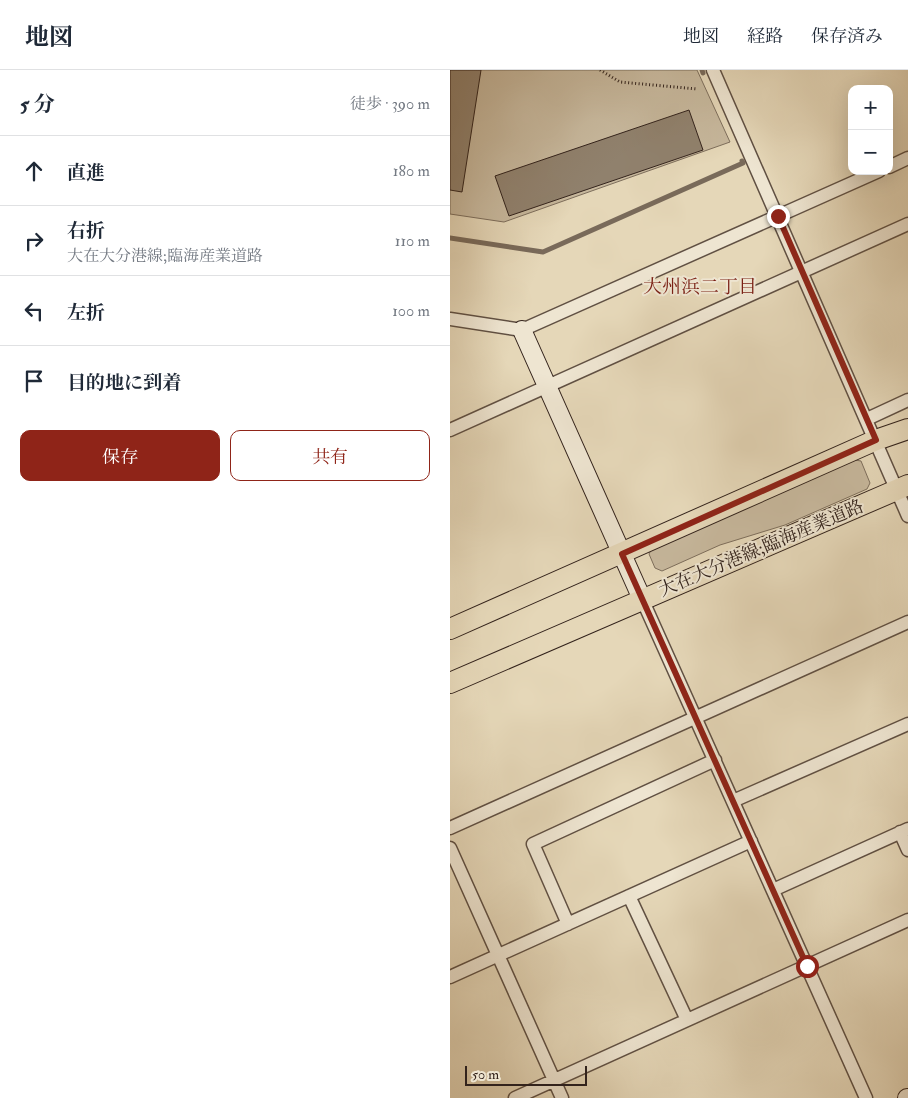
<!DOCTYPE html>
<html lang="ja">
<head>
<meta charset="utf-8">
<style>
  body { margin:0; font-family:"IM FELL Double Pica","Noto Serif JP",serif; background:#f6f6f7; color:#1f2937 }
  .controls { position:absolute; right:15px; top:15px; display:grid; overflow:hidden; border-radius:10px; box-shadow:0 5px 20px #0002 }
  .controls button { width:45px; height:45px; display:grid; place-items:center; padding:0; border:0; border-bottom:1px solid #e0e1e3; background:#fff; color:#1f2937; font:25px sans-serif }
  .scale { position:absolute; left:15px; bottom:12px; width:122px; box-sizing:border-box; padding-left:5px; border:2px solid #33231c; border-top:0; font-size:14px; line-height:18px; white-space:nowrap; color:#33231c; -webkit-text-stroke:4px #eee5d1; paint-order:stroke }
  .stop { position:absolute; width:15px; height:15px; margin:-11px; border:4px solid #8f2418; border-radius:50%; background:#fff }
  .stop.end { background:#8f2418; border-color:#fff; box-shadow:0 1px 5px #0008 }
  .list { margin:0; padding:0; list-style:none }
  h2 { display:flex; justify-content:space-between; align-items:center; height:65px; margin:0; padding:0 20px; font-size:21px }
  h2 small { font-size:16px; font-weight:400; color:#747a83 }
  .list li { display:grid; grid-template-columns:32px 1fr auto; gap:15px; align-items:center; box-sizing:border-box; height:70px; padding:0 20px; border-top:1px solid #e0e1e3 }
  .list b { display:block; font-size:19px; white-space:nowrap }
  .list p { margin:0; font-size:16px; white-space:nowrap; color:#747a83 }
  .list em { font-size:16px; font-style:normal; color:#747a83 }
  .actions { display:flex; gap:10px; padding:15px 20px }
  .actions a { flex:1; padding:11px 0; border:1px solid #8f2418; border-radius:10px; text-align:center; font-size:18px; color:#8f2418 }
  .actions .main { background:#8f2418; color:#fff }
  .icon { flex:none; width:28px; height:28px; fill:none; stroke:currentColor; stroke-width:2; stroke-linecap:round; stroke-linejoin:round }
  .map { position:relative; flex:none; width:458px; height:1028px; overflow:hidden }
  header { display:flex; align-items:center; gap:30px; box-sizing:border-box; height:70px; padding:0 25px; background:#fff; border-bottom:1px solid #e0e1e3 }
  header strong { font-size:24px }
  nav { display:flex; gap:28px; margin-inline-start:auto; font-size:18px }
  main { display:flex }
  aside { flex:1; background:#fff }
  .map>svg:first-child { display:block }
</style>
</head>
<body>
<header>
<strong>地図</strong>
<nav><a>地図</a><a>経路</a><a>保存済み</a></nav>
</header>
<main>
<aside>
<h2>5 分<small>徒歩 · 390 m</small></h2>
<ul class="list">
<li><svg class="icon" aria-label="ahead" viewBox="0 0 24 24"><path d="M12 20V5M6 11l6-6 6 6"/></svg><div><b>直進</b></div><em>180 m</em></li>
<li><svg class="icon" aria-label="right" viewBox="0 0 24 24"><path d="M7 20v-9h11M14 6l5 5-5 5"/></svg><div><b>右折</b><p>大在大分港線;臨海産業道路</p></div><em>110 m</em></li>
<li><svg class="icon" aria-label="left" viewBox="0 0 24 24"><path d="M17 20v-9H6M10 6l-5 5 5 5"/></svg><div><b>左折</b></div><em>100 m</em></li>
<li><svg class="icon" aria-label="arrive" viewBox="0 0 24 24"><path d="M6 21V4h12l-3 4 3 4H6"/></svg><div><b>目的地に到着</b></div></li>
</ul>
<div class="actions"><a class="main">保存</a><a>共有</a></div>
</aside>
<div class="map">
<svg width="458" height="1028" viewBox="0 0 458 1028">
  <rect width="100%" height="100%" fill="#e5d7b8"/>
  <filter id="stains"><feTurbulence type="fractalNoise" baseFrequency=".004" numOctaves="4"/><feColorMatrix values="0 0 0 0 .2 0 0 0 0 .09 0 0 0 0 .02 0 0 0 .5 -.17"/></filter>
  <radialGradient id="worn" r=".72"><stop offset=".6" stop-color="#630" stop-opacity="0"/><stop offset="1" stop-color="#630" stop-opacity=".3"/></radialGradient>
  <path fill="#c7b89d" stroke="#7d6e5c" d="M 0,0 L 247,0 L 280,72 L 54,152 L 0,144 Z
    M 405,390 L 411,391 L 420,413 L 417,419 L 335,455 L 270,475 L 212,501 L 205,498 L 199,484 L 201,480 Z"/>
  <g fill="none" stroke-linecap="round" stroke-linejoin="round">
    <path stroke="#796a5a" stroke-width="5" d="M 252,0 L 253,3
      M 0,168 L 93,182 L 293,93 L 292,91"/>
  </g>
  <path fill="#90816d" stroke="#33231c" d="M 0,0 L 31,0 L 12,122 L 0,120 Z
    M 239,40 L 253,80 L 59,146 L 45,106 Z"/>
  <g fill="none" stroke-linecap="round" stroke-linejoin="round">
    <g stroke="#605043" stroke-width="15">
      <path id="street" d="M 263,0 L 458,446
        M 439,97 L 458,88
        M 0,249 L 72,260 L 429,101
        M 417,349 L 458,330
        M 0,360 L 458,154
        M 192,529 L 416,1028
        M 283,731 L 458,654
        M 0,758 L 458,552
        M 450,762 L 458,780
        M 0,778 L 112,1028
        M 323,820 L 458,759
        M 179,826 L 237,950
        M 118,854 L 83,774 L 265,690
        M 0,907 L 301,771
        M 65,1028 L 458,850"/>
    </g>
    <g stroke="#33231c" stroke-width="20">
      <path id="secondary" d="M 72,260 L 192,529
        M 457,1028 L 458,1028"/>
    </g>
    <g stroke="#33231c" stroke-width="22">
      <path id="primary" d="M 0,559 L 426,370 L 458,359
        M 0,613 L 458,415"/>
    </g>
    <path stroke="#33231c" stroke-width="3" stroke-dasharray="1 2.5" stroke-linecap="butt" d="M 150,0 L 170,12 L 247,19"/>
    <use href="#street" stroke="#eee5d1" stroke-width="12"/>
    <use href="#secondary" stroke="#eee5d1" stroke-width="18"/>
    <use href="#primary" stroke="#e5d7b8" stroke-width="20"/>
  </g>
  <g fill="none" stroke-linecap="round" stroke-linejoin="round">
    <path stroke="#8f2418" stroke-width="6" d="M 328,146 L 426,370 L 172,484 L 357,896"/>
  </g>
  <g text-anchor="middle" stroke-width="4" stroke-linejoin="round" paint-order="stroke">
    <g font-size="18" fill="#33231c" stroke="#eee5d1">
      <text transform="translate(311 478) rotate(-23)" y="6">大在大分港線;臨海産業道路</text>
    </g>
    <g font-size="19" fill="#7a1f14" stroke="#eee5d1">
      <text x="250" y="223">大州浜二丁目</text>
    </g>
  </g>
  <rect width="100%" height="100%" filter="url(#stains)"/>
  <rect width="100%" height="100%" fill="url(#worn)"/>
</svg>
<div class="controls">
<button>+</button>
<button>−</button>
</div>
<div class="scale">50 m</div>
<div class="stop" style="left:357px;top:896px"></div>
<div class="stop end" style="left:328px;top:146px"></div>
</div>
</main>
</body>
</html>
